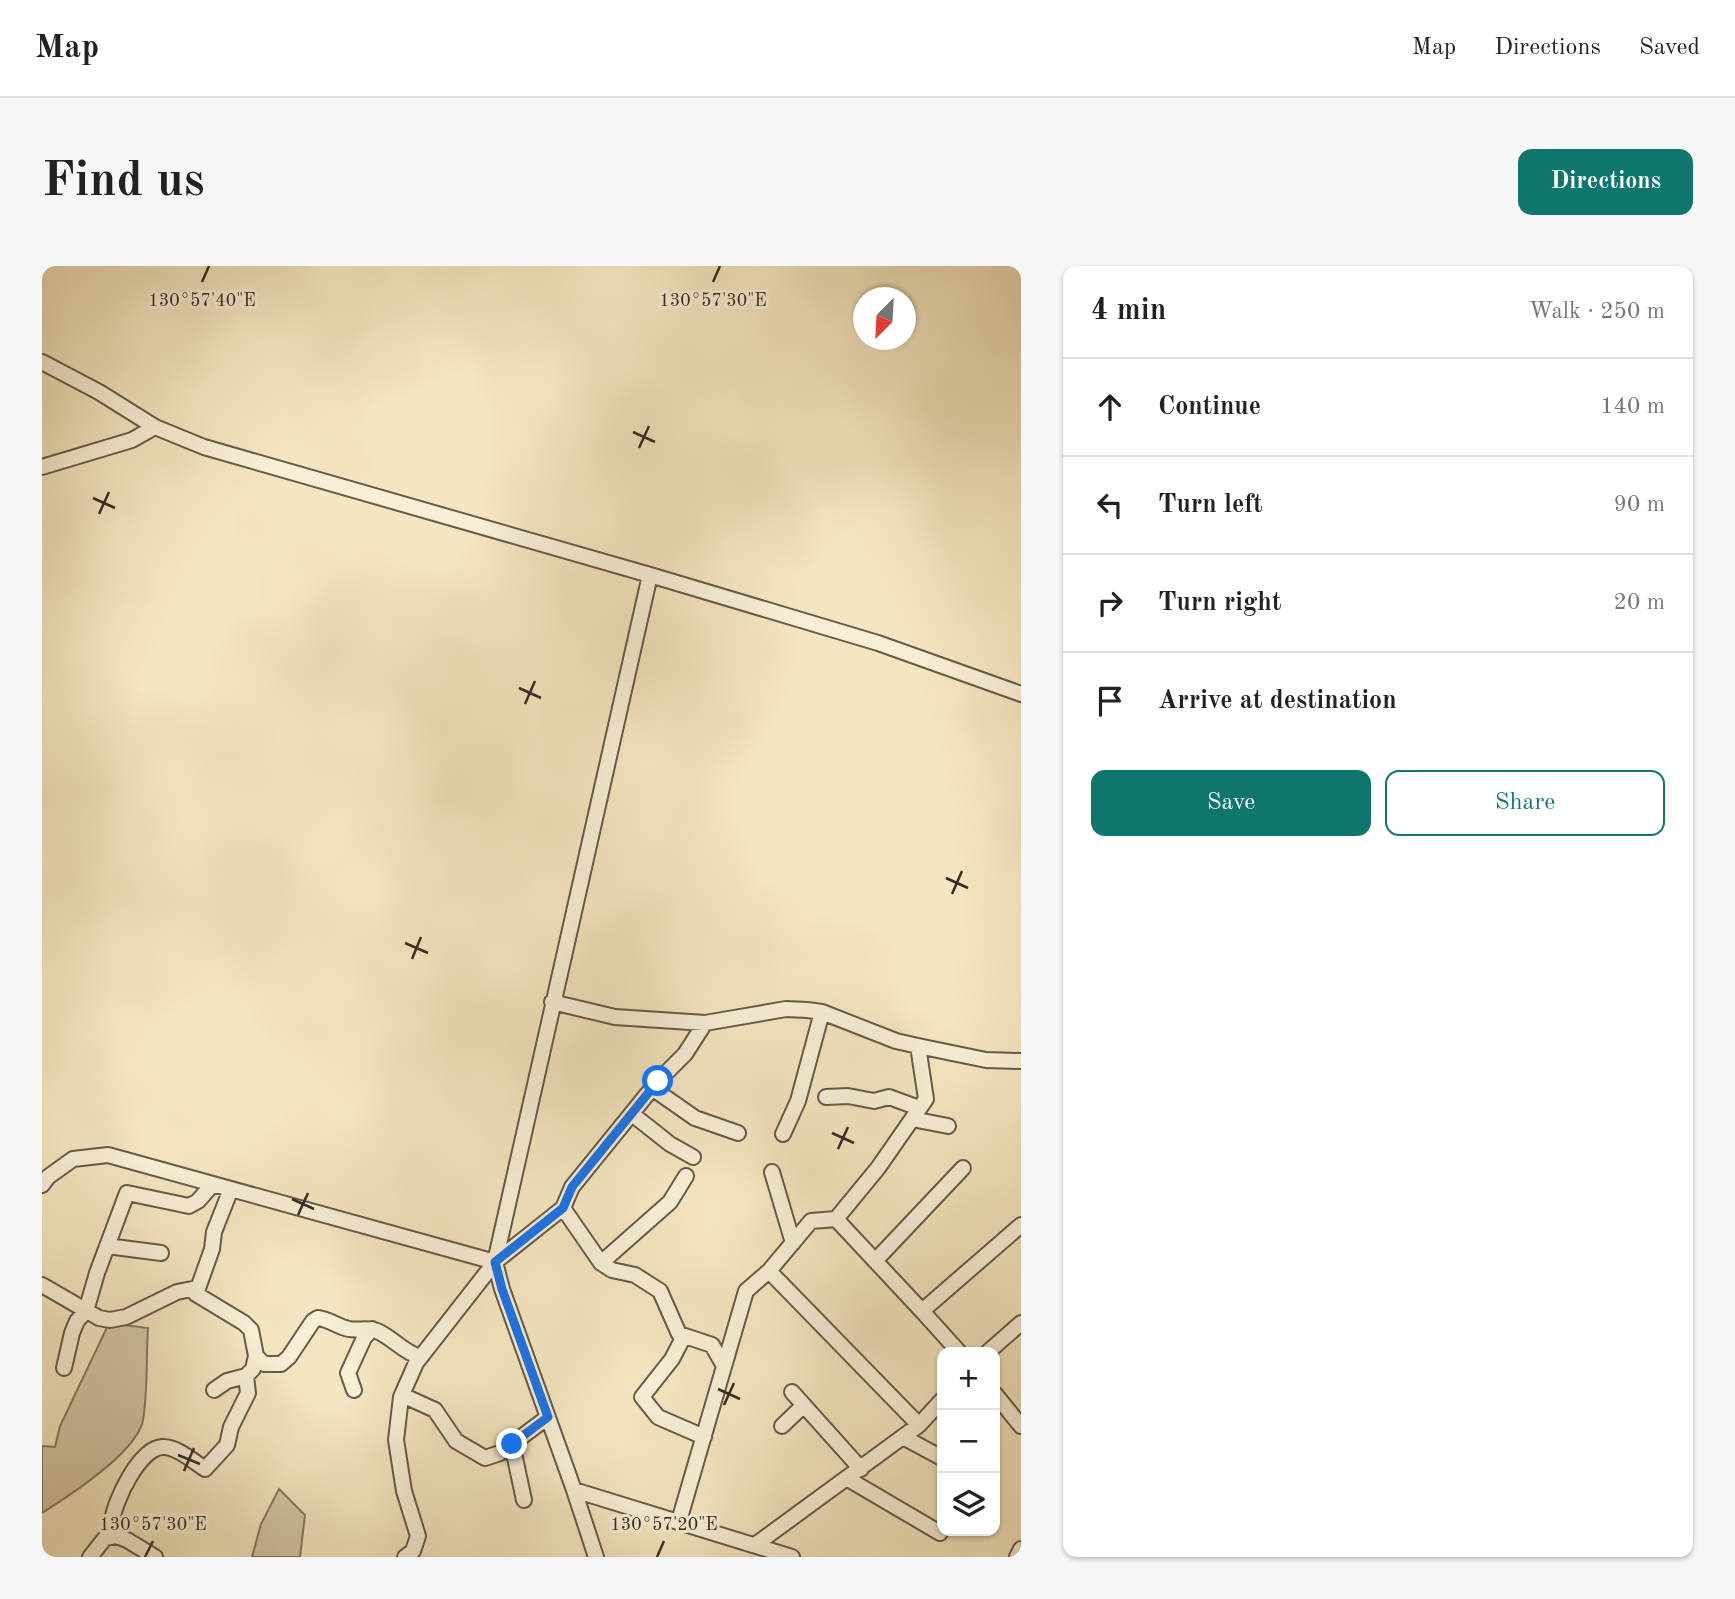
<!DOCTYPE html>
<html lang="en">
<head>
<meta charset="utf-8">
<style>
  body { margin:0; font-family:"Old Standard TT",serif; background:#f6f6f6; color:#202124 }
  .controls { position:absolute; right:21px; bottom:21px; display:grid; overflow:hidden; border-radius:14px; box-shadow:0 2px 5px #0004 }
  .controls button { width:63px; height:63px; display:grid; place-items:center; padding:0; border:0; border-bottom:2px solid #e0e0e0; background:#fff; color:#202124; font:35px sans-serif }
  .compass { position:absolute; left:811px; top:21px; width:63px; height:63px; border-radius:50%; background:#fff; box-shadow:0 2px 5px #0004; rotate:204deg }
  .stop { position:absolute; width:21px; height:21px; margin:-16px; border:5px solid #1a73e8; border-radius:50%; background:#fff }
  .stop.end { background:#1a73e8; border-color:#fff; box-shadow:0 2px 7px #0008 }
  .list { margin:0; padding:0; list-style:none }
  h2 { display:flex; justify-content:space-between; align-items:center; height:91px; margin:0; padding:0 28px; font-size:30px }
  h2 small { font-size:23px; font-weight:400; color:#757577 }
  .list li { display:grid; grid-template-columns:46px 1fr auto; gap:21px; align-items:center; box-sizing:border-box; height:98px; padding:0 28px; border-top:2px solid #e0e0e0 }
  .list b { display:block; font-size:26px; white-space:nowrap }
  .list em { font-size:23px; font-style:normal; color:#757577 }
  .actions { display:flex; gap:14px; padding:21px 28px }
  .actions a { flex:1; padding:16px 0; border:2px solid #0f766e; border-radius:14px; text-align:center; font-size:24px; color:#0f766e }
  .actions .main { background:#0f766e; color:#fff }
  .icon { flex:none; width:38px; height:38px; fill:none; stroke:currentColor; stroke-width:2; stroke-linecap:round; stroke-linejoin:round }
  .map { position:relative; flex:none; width:979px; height:1291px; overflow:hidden; border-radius:14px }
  header { display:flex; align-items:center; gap:42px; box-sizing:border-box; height:98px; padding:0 35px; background:#fff; border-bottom:2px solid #e0e0e0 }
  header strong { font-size:33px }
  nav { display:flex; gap:38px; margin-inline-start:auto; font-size:24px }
  .intro { display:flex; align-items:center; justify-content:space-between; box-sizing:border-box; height:168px; padding:0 42px }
  h1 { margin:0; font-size:49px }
  .button { padding:18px 32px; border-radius:14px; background:#0f766e; color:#fff; font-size:24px; font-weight:700 }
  main { display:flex; gap:42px; padding:0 42px }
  aside { flex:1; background:#fff; border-radius:14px; box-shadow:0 2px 5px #0004 }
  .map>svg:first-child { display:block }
</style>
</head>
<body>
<header>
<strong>Map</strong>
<nav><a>Map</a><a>Directions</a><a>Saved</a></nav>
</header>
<div class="intro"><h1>Find us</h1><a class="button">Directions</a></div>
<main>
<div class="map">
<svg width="979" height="1291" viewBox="0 0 979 1291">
  <rect width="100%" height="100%" fill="#f4e6c0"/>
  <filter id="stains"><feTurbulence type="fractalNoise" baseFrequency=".00286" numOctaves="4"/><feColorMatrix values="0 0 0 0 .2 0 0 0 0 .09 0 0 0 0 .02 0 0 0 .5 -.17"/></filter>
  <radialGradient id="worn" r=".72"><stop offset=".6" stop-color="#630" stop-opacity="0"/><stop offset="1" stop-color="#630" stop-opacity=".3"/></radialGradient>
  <path fill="#d4c6a5" stroke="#857864" stroke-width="2" d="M 67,1057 L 106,1062 C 104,1091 106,1126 101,1154 C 95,1186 27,1230 0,1247 L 0,1180 L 13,1181 L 18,1160 Z
    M 237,1223 L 263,1249 L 258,1291 L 210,1291 L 219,1258 Z"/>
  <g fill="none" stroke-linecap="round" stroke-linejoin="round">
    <g stroke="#665a4a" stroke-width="18">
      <path id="minor" d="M 0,96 L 57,126 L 113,161 L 162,181 L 608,309 L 836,377 L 979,428
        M 0,201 L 90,174 L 113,161
        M 510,736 L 573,751 L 663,757 L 744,743 L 765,744 L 780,746 L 854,775 L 876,780 L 944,794 L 979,795
        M 610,822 L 653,852 L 696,867
        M 784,831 L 806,830 L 832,835 L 847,831 L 877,842
        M 590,848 L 628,878 L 651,891
        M 870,853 L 906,860
        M 741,868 L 756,835 L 780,746
        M 730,906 L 751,977
        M 0,919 L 6,911 L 31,893 L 66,889 L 453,996
        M 521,942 L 559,997 L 570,1004 L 593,1009 L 618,1025 L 637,1068 L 670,1079 L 682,1100
        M 794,953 L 880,1045
        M 65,980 L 119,987
        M 833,995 L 921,902
        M 559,997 L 628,936 L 644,910
        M 727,1005 L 877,1159
        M 0,1019 L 57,1052 L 68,1054 L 84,1051 L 135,1026 L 155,1022
        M 642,1070 L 630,1093 L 600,1131 L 616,1151 L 662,1171
        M 917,1086 L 880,1045 L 979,959
        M 946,1086 L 979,1057
        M 214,1090 L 222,1098 L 239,1098 L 247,1091 L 271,1055 L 276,1052 C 287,1053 296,1061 307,1063 C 316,1065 326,1061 335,1065 C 351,1072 361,1086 378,1091
        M 22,1102 L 30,1067 L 35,1055 L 44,1045 L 55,1007 L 85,927 L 147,940 L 156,935 L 171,918
        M 172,1124 L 185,1115 L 204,1110 L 211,1103 L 214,1090 L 209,1064 L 202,1057 L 154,1028 L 170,983 L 172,966 L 189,923
        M 312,1124 L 306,1107 L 322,1072 L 330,1063
        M 750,1126 L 819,1203
        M 953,1128 L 979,1160
        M 360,1129 L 393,1144 L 414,1175 L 443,1192 L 458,1187 L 506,1151
        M 740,1160 L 762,1139
        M 861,1171 L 900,1192
        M 470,1178 L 482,1234
        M 806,1213 L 898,1267
        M 532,1224 L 750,1291
        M 637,1255 L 704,1025 L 727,1005 L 769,955 L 794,953 L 836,902 L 884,833 L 876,780
        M 74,1270 L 85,1274 L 113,1291
        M 713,1279 L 877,1159 L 900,1134
        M 48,1291 L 63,1272 L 74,1270 C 72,1266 69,1260 70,1255 C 73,1234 97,1183 120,1181 C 134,1180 151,1195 163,1203 L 185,1179 L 189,1161 L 206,1127 L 204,1110
        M 363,1291 L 371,1285 L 376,1270 L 362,1225 L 354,1174 L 359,1131 L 374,1097 L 453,996 L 521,942 L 530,921 L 616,815 L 643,788 L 663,757
        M 554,1291 L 532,1224 L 460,1023 L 453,996 L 608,309
        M 975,1291 L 979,1283"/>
    </g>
    <use href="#minor" stroke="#f8efd6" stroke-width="14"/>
  </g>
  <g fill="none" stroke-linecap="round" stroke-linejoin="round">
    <path stroke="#1a73e8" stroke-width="9" d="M 470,1178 L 506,1151 L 460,1023 L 453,996 L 521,942 L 530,921 L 616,815"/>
  </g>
  <path fill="none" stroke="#362b23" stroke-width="2.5" d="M 160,16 L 167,0M 671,16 L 678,0M 591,166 L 613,176M 597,182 L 607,160M 51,232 L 73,242M 57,248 L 67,226M 477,422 L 499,432M 483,438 L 493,415M 904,612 L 926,622M 910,628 L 920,605M 363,677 L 386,687M 370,693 L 379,671M 790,867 L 812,877M 796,883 L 806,861M 250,933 L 272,943M 256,949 L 266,927M 676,1123 L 698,1133M 682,1139 L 692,1117M 136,1189 L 158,1198M 142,1205 L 152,1182M 103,1291 L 111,1275M 615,1291 L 622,1275"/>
  <g font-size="18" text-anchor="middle" fill="#362b23" stroke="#f8efd6" stroke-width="6" stroke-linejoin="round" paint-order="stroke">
    <text x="160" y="40">130°57'40"E</text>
    <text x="671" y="40">130°57'30"E</text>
    <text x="111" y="1264">130°57'30"E</text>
    <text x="622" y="1264">130°57'20"E</text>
  </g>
  <rect width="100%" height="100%" filter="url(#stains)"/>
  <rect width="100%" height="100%" fill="url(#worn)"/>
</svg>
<div class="controls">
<button>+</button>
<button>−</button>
<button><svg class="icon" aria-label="layers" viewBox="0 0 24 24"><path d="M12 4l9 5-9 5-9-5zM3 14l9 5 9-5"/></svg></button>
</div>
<svg class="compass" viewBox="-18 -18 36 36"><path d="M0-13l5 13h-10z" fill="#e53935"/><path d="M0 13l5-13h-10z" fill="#757577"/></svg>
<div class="stop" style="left:616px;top:815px"></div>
<div class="stop end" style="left:470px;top:1178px"></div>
</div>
<aside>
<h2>4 min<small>Walk · 250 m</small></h2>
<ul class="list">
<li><svg class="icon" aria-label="ahead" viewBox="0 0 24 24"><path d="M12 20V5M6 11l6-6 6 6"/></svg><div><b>Continue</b></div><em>140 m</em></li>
<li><svg class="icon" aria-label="left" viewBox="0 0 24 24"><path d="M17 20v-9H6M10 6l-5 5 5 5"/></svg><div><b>Turn left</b></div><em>90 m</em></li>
<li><svg class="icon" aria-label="right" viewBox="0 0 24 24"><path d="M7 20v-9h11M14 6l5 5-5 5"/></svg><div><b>Turn right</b></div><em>20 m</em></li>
<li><svg class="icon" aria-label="arrive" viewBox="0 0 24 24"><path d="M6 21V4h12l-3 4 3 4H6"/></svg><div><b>Arrive at destination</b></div></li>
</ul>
<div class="actions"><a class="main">Save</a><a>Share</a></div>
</aside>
</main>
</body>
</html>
